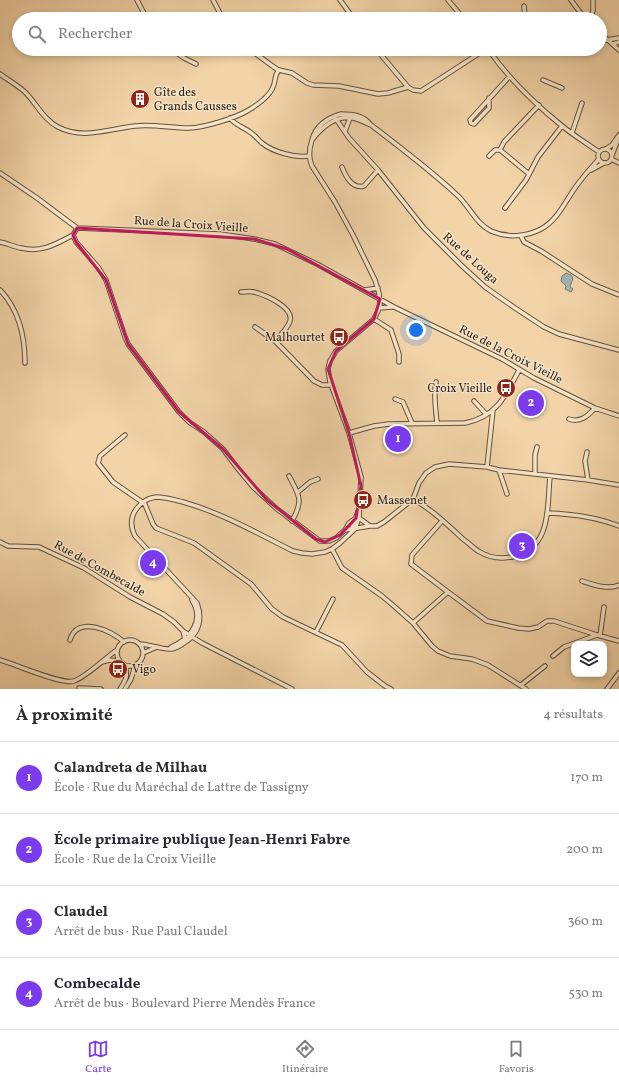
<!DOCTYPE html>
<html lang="fr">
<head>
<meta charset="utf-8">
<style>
  body { margin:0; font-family:Vollkorn,serif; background:#f2f2f3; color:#2b2b33 }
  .controls { position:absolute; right:12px; bottom:12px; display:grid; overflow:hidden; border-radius:8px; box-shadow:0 2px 6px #0003 }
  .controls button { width:36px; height:36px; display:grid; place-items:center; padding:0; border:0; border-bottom:1px solid #e1e1e2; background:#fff; color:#2b2b33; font:20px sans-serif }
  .you { position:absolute; left:416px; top:330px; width:14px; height:14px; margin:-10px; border:3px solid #fff; border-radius:50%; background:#1a73e8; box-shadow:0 0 0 6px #1a73e833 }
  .badge { display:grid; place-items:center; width:26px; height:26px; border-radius:50%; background:#7c3aed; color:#fff; font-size:13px; font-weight:700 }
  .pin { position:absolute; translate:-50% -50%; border:2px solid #fff; box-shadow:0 1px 4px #0006 }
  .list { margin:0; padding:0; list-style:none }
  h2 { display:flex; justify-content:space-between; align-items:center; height:52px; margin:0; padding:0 16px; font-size:17px }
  h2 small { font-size:13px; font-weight:400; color:#7c7c81 }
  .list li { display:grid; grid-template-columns:26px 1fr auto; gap:12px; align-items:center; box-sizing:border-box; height:72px; padding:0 16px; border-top:1px solid #e1e1e2 }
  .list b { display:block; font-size:15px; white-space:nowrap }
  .list p { margin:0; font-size:13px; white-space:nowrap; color:#7c7c81 }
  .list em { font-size:13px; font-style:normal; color:#7c7c81 }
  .icon { flex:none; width:22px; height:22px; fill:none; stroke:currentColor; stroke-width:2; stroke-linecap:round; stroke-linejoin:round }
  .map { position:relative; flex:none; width:619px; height:689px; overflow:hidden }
  .search { position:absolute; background:#fff; box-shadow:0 2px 6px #0003; left:12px; right:12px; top:12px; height:44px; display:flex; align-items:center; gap:10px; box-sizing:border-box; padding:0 14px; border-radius:22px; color:#7c7c81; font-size:15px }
  .sheet { height:340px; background:#fff }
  nav { display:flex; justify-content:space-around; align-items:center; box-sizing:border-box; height:56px; border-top:1px solid #e1e1e2; background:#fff; font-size:11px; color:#7c7c81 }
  nav a { display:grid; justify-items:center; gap:2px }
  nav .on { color:#7c3aed }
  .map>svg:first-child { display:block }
</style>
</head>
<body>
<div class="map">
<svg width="619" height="689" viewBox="0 0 619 689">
  <rect width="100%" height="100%" fill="#f2d4a8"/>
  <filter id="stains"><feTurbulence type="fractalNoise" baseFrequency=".005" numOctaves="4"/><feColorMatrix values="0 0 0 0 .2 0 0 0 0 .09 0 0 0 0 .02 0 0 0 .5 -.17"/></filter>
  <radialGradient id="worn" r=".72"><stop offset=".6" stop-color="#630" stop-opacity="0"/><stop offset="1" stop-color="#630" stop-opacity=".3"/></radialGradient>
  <path fill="#a1b5b4" stroke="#747c78" d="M 566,273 L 571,275 L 573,278 L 570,287 L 573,289 L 571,292 L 565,289 L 566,286 L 561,281 L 562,276 Z"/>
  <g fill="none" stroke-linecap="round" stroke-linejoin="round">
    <g stroke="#605240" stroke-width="5.5">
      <path id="minor" d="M 137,0 L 147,19
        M 213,0 L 223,19
        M 340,0 L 354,19
        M 448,0 L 464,19
        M 571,0 L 585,19
        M 524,6 L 525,17 L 526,19
        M 590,19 L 593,11 L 593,0
        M 600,33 L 619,50
        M 600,41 L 619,38
        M 613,44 L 619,42
        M 171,49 L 184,58 L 196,64
        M 249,49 L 278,70
        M 376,49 L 408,87 L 413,90 L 421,91 L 486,49
        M 488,49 C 508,78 534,103 561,125 C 573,135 586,143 599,152
        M 564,49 L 565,49
        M 0,74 C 8,80 17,85 25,92 C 36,103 44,120 58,127 C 83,140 108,129 135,126 C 153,124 171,128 189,128 C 203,128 235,118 247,111 C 256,106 270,96 273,87 C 276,81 274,75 279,70 L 292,73 L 307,83 L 313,85 L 339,86 L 378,94 L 388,93 L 408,87
        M 543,80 L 562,88
        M 489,98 L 489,108 L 474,124 L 471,123 L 470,120 L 509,77
        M 341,114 C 353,114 363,115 371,125 C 365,123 359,119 353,118 C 335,115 322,127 312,140 C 316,125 327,118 341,114 Z
        M 230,118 C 235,125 243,127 250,132 C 255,135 258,140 262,143 C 273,152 295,158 309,156
        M 336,119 L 349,138 L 378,170 L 424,228 L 461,265 L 485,287 L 515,308 L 544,327 L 559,334 L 619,350
        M 371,125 C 400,147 429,169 456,194 C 469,205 475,223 491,231 C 507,238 526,237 541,229 C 560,219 567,196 581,180 C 586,173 593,166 599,159
        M 345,131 L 350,118
        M 572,133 L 582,103
        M 606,149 L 612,145 L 619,135
        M598 156a7 7 0 1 1 14 0a7 7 0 1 1-14 0Z
        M 500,150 L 529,174
        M 612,155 L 619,137
        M 489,156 L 495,150 L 500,150 L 504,142 L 539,105
        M 611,159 L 619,163
        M 342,167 C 346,177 352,189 364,186 L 378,170
        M 591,170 L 604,163
        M 0,173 L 37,198 L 77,228
        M 505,208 L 526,180 L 538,157 L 562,126
        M 77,228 L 220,234 L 254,239 L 275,244 L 317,264 L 394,307 L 502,359 L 534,378 L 595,408 L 619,416
        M 73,235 L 76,242 L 98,267 L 106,280 L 125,337 L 128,344 L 179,412 L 189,422 L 204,432 L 223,449 L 238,469 L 253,487 L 277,509 L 320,541 L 329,541 L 336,538 L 345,530
        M 521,236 L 524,242 L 541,251 L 592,284 L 619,295
        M 0,242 C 7,243 14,247 21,248 C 42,253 56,244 73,235 L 77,228
        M 0,290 C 19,310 25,336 25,363
        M 365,290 L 378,288
        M 241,292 C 246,292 250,291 254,292 C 265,295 294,307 290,321 C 288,328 280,336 275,341
        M 379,308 L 392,307
        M 374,319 L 391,330 L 399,354 L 399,362
        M 255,327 L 275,341 L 314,381 L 322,385 L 331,385
        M 436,382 C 433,393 436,410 437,423
        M 395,399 L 403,402 L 412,423
        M 474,401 L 486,414
        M 569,419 C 580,423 588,416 595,408
        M 349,433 L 374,426 L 389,424 L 465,423 C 496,417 506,396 519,370
        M 125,435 L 100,456 L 98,463 L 113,482 L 142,502
        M 587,452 L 585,461 L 588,480
        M 487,467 L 493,410
        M 499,470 L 507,494
        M 535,473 L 535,455 L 537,447
        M 289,476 C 299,495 304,500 292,521
        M 298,492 L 310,482 L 318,479
        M 413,499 C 431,509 448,525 463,539 C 469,543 474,549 480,552 C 490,558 501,559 512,557 C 552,549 547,507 550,476
        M 144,502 L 153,524 L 156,528 L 194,543 L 251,584 L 272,609 L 283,617 L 342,645 L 367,672 L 385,686 L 391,689
        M 548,513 C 573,514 596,517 619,526
        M 356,518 L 359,518 L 370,526 L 345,530 L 349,523 Z
        M 442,521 L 412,555 L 411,564 L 448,592
        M 370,526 L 377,526 L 384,522 L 413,499 L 419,483 L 426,473 L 435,467 L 449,464 L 487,467 L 499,470 L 588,480 L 619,485
        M 351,530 L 359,509
        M 0,542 L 8,546 L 39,547 L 84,568 L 130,597 L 163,614 L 174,622 L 183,631
        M 332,549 L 342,568 L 382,596 L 395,607 L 413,623 L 432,646 L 438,651 L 450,656 L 472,659 L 488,665 L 526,689
        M 582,581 C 594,585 607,590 619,585
        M 413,623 L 448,592 L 487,621 L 518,628 L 529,629 L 538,627 L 547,621 L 554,621 L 597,635 L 619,641
        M 316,632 L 333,599
        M 600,636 L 604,607
        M 185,639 L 183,631 L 202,643 L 292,689
        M117 653a13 13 0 1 1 26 0a13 13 0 1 1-26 0Z
        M 70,640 C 77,615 111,630 124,642
        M 139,644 C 149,644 159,649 170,649 C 175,649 180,646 184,643 C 199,634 203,619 197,603 L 135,536 C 130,526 130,516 138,507 C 142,502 149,498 156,497 C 165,497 175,500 183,502 C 222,513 257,533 293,551 L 302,553 L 312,554 L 325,552 L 332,549 L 340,543 L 355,529 L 359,518 L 361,477 L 349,433 L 330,382 L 328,369 L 330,361 L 336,351 L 374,319 L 378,311 L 380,305 L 379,293 L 375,280 L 353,235 L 335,202 L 312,166 C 308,157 309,149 312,140
        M 171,647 C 190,639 205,621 192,600
        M 143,653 L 157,647
        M 553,656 L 564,647 L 597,635
        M 0,660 C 15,664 62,685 74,681 C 86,677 105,658 117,650
        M 102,662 L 109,660 L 119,661
        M 521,685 L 545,666
        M 79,688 L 101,689
        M 120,689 C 126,680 128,676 125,665
        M 125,689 L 131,679 L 134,669 L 137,665
        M 607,689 L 619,673"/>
    </g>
    <use href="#minor" stroke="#f7e3c6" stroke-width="3.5"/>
  </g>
  <path fill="none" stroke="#c2185b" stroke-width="3" stroke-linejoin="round" d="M 77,228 L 254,239 L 287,249 L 380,299 L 374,319 L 336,351 L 328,369 L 349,433 L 361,486 L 356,518 L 340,535 L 325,542 L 316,539 L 267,500 L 223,449 L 179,412 L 128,344 L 106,280 L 76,242 L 73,235 Z"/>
  <defs>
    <g id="building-disc" transform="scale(1)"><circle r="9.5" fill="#8f2418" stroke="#f7e3c6"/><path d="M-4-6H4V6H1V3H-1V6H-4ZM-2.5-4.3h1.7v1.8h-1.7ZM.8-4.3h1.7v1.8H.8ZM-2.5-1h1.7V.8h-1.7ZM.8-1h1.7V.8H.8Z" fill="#fff"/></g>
    <g id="bus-disc" transform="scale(1)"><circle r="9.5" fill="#8f2418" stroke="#f7e3c6"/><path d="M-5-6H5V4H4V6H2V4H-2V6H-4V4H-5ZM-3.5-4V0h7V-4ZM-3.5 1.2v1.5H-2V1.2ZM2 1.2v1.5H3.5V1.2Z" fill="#fff"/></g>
  </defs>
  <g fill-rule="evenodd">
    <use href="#building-disc" x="140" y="99"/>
    <use href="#bus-disc" x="339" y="337"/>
    <use href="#bus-disc" x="506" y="388"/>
    <use href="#bus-disc" x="363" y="500"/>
    <use href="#bus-disc" x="118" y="669"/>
  </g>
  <g text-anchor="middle" stroke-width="3" stroke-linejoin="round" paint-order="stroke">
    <g font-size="12" fill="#30261d" stroke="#f7e3c6" text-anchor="start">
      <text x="154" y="96">Gîte des<tspan x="154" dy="14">Grands Causses</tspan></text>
      <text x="325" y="341" text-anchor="end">Malhourtet</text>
      <text x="492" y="392" text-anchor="end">Croix Vieille</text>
      <text x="377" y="504">Massenet</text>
      <text x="132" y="673">Vigo</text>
    </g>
    <g font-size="12" fill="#30261d" stroke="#f7e3c6">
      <text transform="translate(191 224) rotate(4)" y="4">Rue de la Croix Vieille</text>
      <text transform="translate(471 258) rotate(42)" y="4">Rue de Louga</text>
      <text transform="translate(511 354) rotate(27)" y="4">Rue de la Croix Vieille</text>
      <text transform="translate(100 568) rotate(29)" y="4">Rue de Combecalde</text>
    </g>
  </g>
  <rect width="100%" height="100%" filter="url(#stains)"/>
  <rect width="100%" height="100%" fill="url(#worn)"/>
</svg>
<div class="controls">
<button><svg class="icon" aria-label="layers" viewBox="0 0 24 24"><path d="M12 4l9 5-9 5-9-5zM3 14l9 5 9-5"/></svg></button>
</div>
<div class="you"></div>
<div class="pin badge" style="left:398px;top:439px">1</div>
<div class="pin badge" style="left:531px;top:403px">2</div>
<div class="pin badge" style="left:522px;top:546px">3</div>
<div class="pin badge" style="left:153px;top:563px">4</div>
<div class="search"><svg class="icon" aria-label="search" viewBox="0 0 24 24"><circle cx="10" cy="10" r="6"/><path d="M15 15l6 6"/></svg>Rechercher</div>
</div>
<section class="sheet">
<h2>À proximité<small>4 résultats</small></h2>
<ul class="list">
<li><span class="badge">1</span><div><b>Calandreta de Milhau</b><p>École · Rue du Maréchal de Lattre de Tassigny</p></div><em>170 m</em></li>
<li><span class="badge">2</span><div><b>École primaire publique Jean-Henri Fabre</b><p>École · Rue de la Croix Vieille</p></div><em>200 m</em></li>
<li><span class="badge">3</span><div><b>Claudel</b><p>Arrêt de bus · Rue Paul Claudel</p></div><em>360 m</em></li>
<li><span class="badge">4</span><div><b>Combecalde</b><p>Arrêt de bus · Boulevard Pierre Mendès France</p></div><em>530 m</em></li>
</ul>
</section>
<nav>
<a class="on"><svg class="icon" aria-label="map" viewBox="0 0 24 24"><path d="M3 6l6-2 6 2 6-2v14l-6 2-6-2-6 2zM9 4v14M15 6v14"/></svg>Carte</a>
<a><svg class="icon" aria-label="directions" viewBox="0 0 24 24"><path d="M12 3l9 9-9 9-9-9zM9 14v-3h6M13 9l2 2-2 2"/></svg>Itinéraire</a>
<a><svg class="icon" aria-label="saved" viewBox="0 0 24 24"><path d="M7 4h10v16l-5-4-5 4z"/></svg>Favoris</a>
</nav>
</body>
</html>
